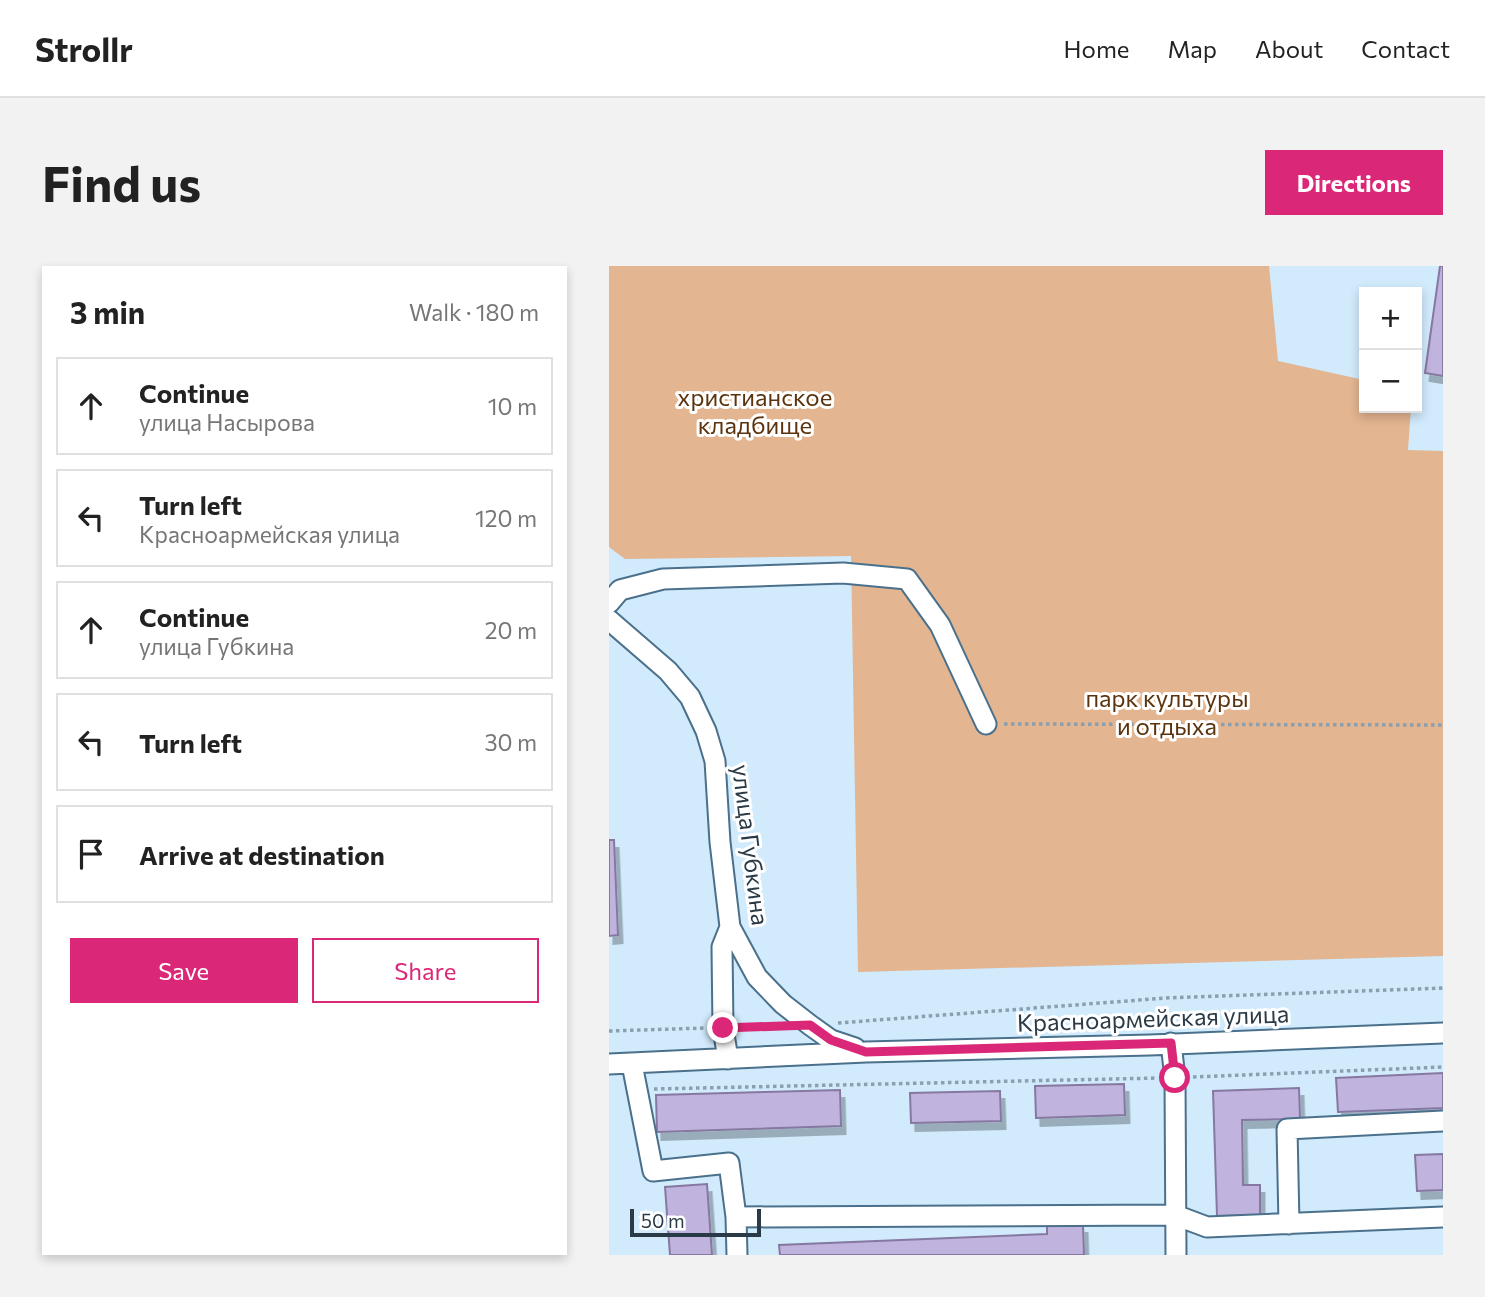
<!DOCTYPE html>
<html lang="en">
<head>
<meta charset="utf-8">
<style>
  body { margin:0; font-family:Commissioner,sans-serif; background:#f2f2f2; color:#222 }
  .controls { position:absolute; right:21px; top:21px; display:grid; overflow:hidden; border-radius:0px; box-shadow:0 4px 10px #0003 }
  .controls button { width:63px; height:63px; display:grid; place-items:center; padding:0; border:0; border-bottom:2px solid #e0e0e0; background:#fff; color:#222; font:35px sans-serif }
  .scale { position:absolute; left:21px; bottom:18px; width:131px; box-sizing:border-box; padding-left:7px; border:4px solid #2a3b47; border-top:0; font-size:19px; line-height:24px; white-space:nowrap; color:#2a3b47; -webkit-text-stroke:5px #fff; paint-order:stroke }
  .stop { position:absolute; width:21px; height:21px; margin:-16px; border:5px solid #db2777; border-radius:50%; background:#fff }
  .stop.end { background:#db2777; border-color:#fff; box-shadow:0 2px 7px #0008 }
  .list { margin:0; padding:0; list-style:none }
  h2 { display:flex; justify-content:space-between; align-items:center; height:91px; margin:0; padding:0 28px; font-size:30px }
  h2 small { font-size:23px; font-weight:400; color:#767676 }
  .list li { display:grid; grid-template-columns:46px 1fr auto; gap:21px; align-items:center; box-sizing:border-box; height:98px; margin:0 14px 14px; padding:0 14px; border:2px solid #e0e0e0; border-radius:0px }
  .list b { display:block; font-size:26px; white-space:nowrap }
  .list p { margin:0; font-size:23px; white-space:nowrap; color:#767676 }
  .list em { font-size:23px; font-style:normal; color:#767676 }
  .actions { display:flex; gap:14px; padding:21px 28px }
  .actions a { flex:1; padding:16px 0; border:2px solid #db2777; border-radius:0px; text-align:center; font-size:24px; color:#db2777 }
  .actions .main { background:#db2777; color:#fff }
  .icon { flex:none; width:38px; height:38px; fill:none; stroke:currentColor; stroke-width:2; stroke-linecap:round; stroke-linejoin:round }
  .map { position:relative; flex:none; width:834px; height:989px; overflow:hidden; border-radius:0px }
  header { display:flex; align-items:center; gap:42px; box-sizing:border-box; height:98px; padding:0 35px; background:#fff; border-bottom:2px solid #e0e0e0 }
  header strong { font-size:33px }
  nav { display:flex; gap:38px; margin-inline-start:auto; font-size:24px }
  .intro { display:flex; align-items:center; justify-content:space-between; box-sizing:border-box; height:168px; padding:0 42px }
  h1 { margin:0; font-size:49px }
  .button { padding:18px 32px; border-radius:0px; background:#db2777; color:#fff; font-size:24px; font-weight:700 }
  main { display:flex; gap:42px; padding:0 42px }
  aside { flex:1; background:#fff; border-radius:0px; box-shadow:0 4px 10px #0003 }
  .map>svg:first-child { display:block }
</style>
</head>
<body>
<header>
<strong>Strollr</strong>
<nav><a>Home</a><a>Map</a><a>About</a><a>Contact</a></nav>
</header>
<div class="intro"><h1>Find us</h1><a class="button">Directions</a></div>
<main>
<aside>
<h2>3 min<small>Walk · 180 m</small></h2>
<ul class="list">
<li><svg class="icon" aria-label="ahead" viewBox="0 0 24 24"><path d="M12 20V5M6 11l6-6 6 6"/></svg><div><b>Continue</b><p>улица Насырова</p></div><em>10 m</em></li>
<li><svg class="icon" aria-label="left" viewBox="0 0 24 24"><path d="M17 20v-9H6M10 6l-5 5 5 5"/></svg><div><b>Turn left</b><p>Красноармейская улица</p></div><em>120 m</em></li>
<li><svg class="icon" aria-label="ahead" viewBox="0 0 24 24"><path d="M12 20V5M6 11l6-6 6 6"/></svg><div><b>Continue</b><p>улица Губкина</p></div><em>20 m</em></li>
<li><svg class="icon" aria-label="left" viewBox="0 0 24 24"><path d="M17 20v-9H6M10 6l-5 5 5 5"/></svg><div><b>Turn left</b></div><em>30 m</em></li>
<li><svg class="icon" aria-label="arrive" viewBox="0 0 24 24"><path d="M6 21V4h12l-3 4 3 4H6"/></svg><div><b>Arrive at destination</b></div></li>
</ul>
<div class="actions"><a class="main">Save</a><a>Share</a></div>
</aside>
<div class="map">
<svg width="834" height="989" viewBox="0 0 834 989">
  <defs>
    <filter id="shadow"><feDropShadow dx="4.5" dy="8" stdDeviation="0" flood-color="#0004"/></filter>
  </defs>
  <rect width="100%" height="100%" fill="#d1eafc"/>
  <path fill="#e3b591" d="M 0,0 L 660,0 L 669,95 L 755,114 L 755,142 L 802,142 L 799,184 L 834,185 L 834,690 L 249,706 L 242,290 L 16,293 L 0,281 Z"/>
  <path fill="#c0b3dd" stroke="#8679a1" stroke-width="2" filter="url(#shadow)" d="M 831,0 L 834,0 L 834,110 L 816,107 Z
    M 0,574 L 5,574 L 9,669 L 0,670 Z
    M 834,807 L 834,842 L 729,846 L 727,812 Z
    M 515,818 L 516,849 L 427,852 L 426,820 Z
    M 690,822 L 691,853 L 633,854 L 634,919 L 651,919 L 651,949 L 608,950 L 604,825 Z
    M 231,824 L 232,860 L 48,866 L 47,829 Z
    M 391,825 L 392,855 L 302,857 L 301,827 Z
    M 834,888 L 834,924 L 808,925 L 806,889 Z
    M 98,918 L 103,989 L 61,989 L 56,921 Z
    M 474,959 L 475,989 L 171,989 L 170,979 L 438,968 L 438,960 Z"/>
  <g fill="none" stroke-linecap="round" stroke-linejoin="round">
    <g stroke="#4a708b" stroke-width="23">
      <path id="minor" d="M 0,337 L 11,324 L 54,313 L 234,307 L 298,313 L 331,359 L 377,458
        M 0,354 L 59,405 L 81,431 L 97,465 L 106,495 L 111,576 L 121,661 L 148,711 L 174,738 L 201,759 L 222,774 L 246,782
        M 562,777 L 566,812 L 567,989
        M 119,793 L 114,762 L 113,681 L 121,661
        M 0,798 L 257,786 L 541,779 L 834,767
        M 23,798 L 44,905 L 120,897 L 127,951 L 128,989
        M 127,951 L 566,949 L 598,961 L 834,951
        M 680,958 L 678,863 L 834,855"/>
    </g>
    <path stroke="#8a9faf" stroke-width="3.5" stroke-dasharray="3.5 3.5" stroke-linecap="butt" d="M 395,458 L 834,459
      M 229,757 L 557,732 L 834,722
      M 132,761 L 173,760
      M 0,765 L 96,762
      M 584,811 L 834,801
      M 45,823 L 549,812"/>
    <use href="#minor" stroke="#fff" stroke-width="19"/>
  </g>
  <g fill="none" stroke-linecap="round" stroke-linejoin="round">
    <path stroke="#db2777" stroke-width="9" d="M 114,762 L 201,759 L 222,774 L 257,786 L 562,777 L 566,812"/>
  </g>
  <g text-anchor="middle" stroke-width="6" stroke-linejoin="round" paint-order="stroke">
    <g font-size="24" fill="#5b340f" stroke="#fff">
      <text x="146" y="140">христианское<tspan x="146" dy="28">кладбище</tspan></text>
      <text x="558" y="441">парк культуры<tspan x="558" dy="28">и отдыха</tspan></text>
    </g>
    <g font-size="24" fill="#2a3b47" stroke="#fff">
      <text transform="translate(141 579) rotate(83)" y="8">улица Губкина</text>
      <text transform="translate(544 753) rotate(-2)" y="8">Красноармейская улица</text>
    </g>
  </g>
</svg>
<div class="controls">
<button>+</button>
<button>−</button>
</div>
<div class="scale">50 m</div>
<div class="stop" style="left:566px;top:812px"></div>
<div class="stop end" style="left:114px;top:762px"></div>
</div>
</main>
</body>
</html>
